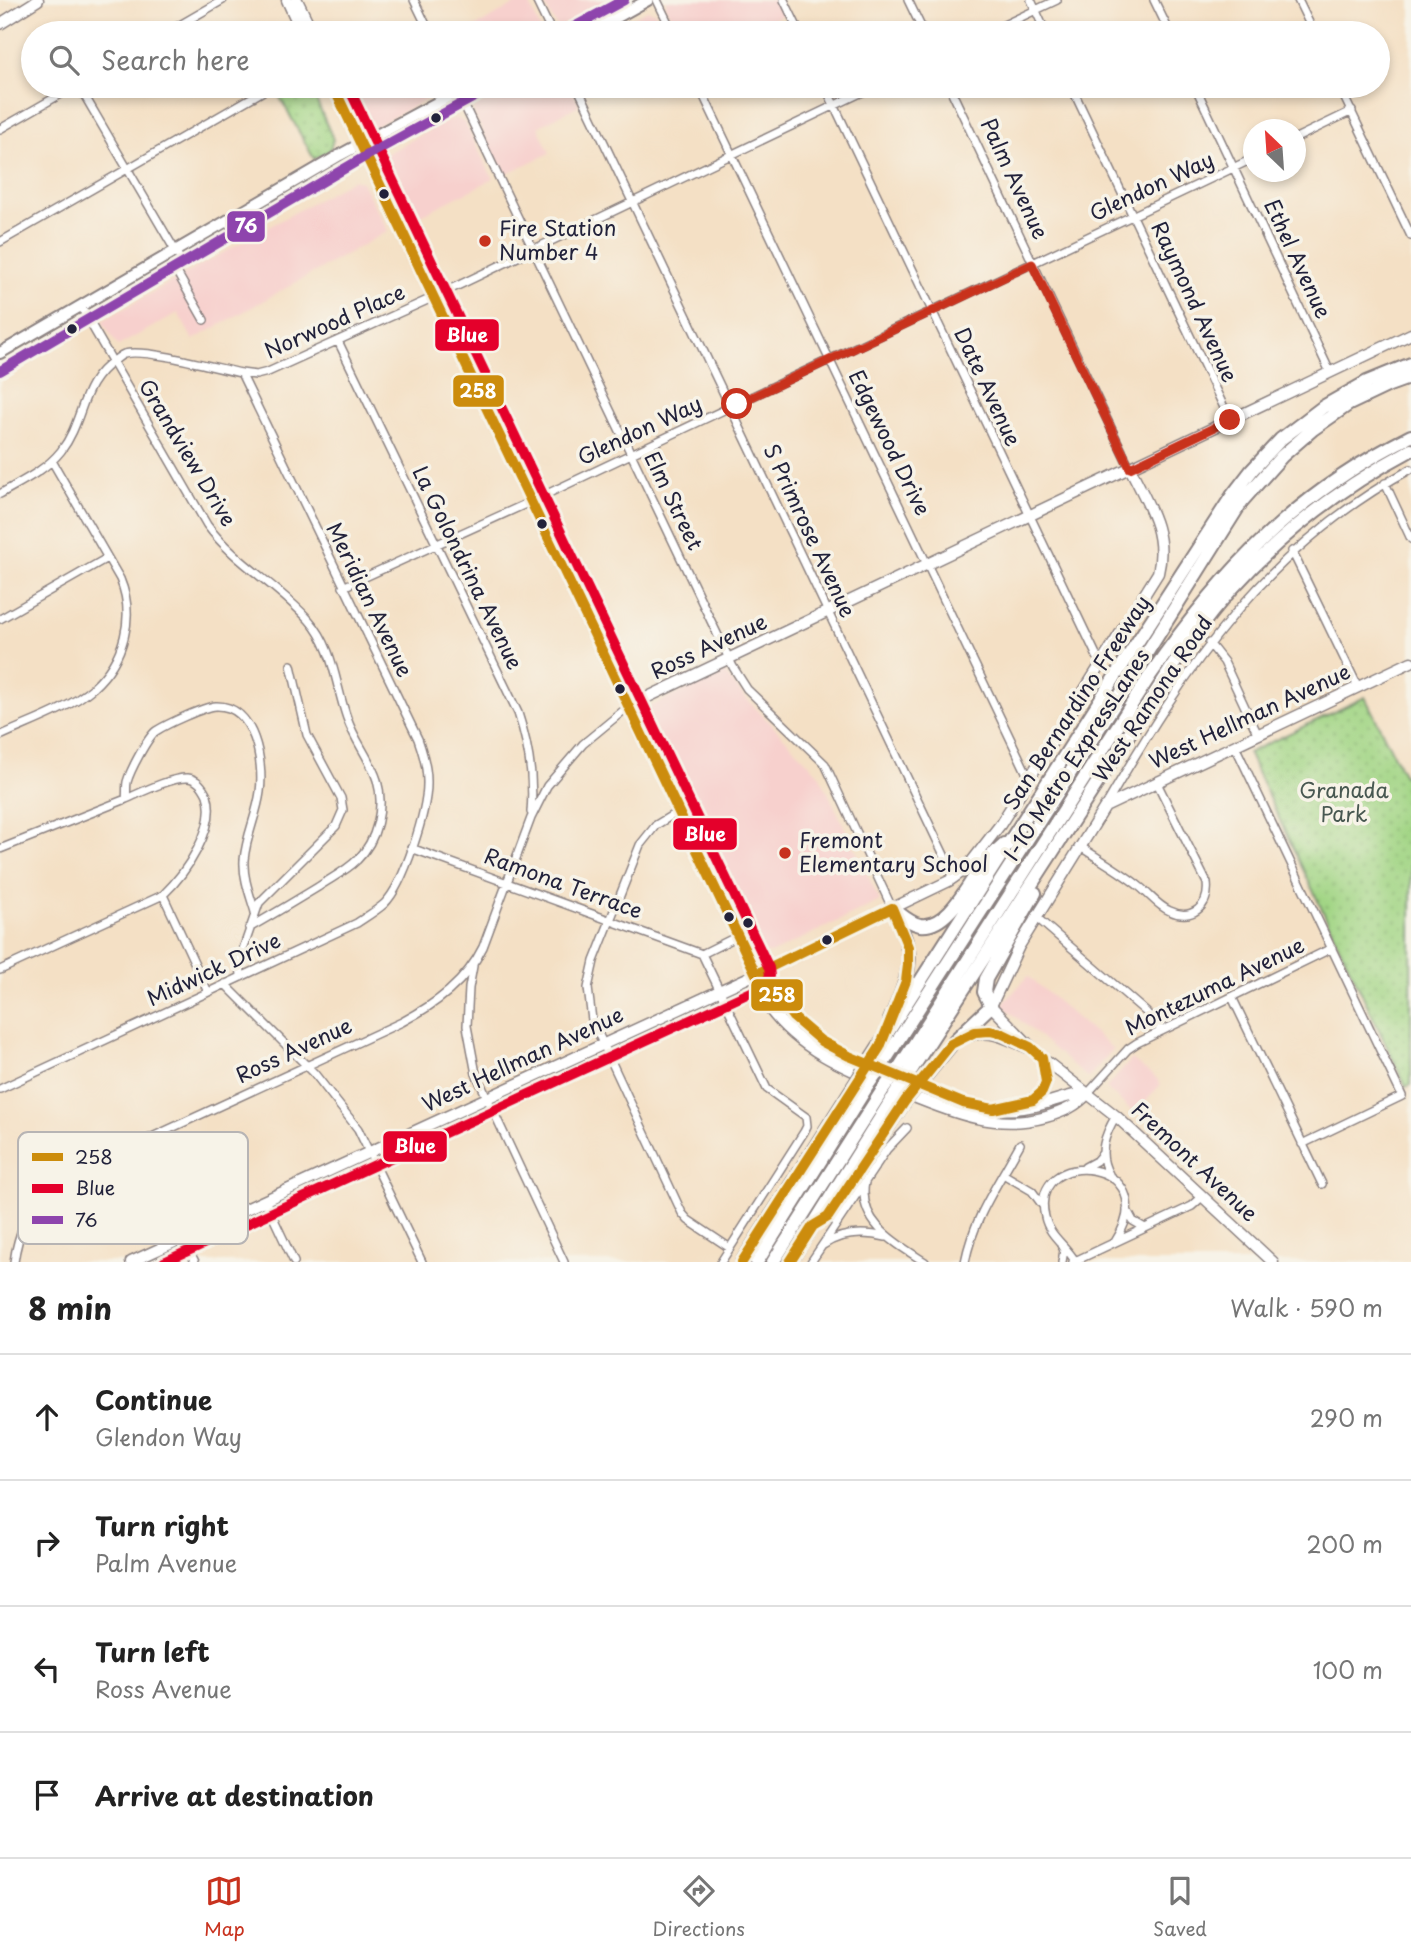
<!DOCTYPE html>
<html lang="en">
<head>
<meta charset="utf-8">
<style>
  body { margin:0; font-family:"Playpen Sans",sans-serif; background:#f6f6f6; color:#222 }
  .compass { position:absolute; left:1243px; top:119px; width:63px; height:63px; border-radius:50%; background:#fff; box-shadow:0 4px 10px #0003; rotate:335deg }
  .stop { position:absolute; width:21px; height:21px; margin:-16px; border:5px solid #c8321e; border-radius:50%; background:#fff }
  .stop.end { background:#c8321e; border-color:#fff; box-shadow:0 2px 7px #0008 }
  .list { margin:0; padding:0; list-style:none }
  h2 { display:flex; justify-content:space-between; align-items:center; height:91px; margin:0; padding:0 28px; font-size:30px }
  h2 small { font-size:23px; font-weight:400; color:#767676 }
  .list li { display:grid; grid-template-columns:46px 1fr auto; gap:21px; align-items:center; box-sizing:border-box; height:126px; padding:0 28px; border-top:2px solid #e0e0e0 }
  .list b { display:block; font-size:26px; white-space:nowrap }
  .list p { margin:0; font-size:23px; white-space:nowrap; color:#767676 }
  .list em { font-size:23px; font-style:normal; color:#767676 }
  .icon { flex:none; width:38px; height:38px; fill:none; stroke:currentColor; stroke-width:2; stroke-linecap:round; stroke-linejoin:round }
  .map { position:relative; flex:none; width:1411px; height:1262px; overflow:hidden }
  .search { position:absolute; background:#fff; box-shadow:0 4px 10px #0003; left:21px; right:21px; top:21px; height:77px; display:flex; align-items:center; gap:18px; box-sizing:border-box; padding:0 24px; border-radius:38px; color:#767676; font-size:26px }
  .sheet { height:595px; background:#fff }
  nav { display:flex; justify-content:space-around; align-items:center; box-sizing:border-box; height:98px; border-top:2px solid #e0e0e0; background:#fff; font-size:19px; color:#767676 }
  nav a { display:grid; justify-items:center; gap:4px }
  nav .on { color:#c8321e }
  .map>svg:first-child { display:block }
</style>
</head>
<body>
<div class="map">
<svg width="1411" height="1262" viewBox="0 0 1411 1262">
  <defs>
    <pattern id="park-dots" width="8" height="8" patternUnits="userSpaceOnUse" patternTransform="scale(1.75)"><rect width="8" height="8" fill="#a2d585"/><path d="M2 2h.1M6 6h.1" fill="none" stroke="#8bb774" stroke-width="1.8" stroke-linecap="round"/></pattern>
  </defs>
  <rect width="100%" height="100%" fill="#f7f3e8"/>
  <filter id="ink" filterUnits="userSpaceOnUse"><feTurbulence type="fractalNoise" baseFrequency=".0143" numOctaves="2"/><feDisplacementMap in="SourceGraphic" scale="14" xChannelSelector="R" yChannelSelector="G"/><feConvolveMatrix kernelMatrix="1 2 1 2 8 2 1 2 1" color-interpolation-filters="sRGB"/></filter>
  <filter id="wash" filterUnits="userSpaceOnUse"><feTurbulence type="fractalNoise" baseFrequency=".00686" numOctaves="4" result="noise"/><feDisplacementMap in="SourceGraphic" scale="28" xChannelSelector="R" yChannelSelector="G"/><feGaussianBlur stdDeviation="1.57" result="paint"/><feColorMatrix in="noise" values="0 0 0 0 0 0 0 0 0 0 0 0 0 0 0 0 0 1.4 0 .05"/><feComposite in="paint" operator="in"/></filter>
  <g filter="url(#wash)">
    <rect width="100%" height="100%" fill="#f4e0c5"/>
    <path fill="#f7d0cd" d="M 523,0 L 528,0 L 542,33 L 464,33 Z
      M 542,0 L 610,0 L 566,24 L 557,27 Z
      M 666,0 L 777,0 L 784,14 L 746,33 L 680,33 L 666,7 Z
      M 647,10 L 655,12 L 665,33 L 601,33 Z
      M 343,86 L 446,86 L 443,91 L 372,128 L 361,123 Z
      M 509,86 L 570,86 L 579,105 L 538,127 L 550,153 L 503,175 L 473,111 L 474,107 Z
      M 457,118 L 465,123 L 493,179 L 407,222 L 383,169 L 382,161 L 386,154 L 448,120 Z
      M 354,179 L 362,182 L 388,231 L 193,340 L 178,313 L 118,346 L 102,321 Z
      M 724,672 L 741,693 L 819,774 L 880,901 L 770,954 L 759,950 L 645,709 Z
      M 1028,976 L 1113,1049 L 1088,1078 L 1002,1005 Z
      M 1132,1059 L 1158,1080 L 1160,1085 L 1135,1114 L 1106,1088 Z"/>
    <path fill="url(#park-dots)" stroke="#627c60" stroke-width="2" d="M 288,86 L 310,86 L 333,139 L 330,150 L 314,159 L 277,92 Z
      M 1365,697 L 1404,776 L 1411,774 L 1411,1085 L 1406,1087 L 1248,753 Z"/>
  </g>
  <g filter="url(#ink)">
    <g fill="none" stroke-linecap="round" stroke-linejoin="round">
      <g stroke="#8b8180" stroke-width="10">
        <path id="street" d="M 414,0 L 430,33
          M 536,0 L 552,33
          M 657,0 L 673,33
          M 784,0 L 800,33
          M 908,0 L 924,33
          M 1031,0 L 1046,33
          M 1154,0 L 1170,33
          M 1298,0 L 1314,33
          M 166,33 L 223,0
          M 987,33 L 1057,0
          M 79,86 L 183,264
          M 455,86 L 733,667 L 747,689 L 825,764 L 892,908
          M 577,86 L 955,878
          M 699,86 L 1029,778
          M 825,86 L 1101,665
          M 949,86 L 1130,468
          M 1071,86 L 1230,420
          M 1195,86 L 1330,372
          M 1339,86 L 1411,236
          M 0,129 L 75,86
          M 1296,138 L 1352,111
          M 0,242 L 272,86
          M 175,269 L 204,320
          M 81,307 L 207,525 C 235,563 278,585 309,620 C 334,648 335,684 347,718 C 354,740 370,758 377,780 C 385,807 377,841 357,860 C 346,871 331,878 318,887 C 295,901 272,915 249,928
          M 338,341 L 518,713 C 529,746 534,777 531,812
          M 1385,483 L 1411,539
          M 0,494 C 22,481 45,471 61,451 C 85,420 79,384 115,360 C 118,358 121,355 124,354 C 146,348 216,368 241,373 L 256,375 L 268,372 L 432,298 L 875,86
          M 1292,551 L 1358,687
          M 343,587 L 530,502 L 1254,158
          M 0,619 L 107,558
          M 1209,643 L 1224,662 L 1258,735
          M 0,736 C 30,722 67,710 93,688 C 124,660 136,617 120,579 L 52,461
          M 1235,746 L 1402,1096 L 1302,1144
          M 126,799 C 142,792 172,777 188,778 C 198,779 203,787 207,795 C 218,827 185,874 163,895 L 208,992
          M 1105,807 C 1185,668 1266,547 1411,469
          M 679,811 L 656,825 L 640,845 L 594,961 L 588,988 L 592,1020 L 682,1213 L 688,1220 L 730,1248
          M 1081,847 C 1100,860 1122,872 1140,887 C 1150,895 1158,906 1170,911 C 1191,921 1210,907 1207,883 L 1157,783
          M 411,848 L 702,954 L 738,936
          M 0,849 L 126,799 C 127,794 126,787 127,782 C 130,771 147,738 156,731 C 167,724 203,707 216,706 C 255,705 264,763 260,792 C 257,815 246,836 244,860 C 243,878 250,895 255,912
          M 1036,917 L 1146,1012 L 1161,1030
          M 702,954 L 767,1089 L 806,1117 L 807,1126 L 804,1132 L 721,1262
          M 473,966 L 469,988 L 467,1026 L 476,1074 L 564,1262
          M 0,970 L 163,895
          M 241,977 L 240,958 L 259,903 L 336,826 L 343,810 L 341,798 L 307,735 L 291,665
          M 225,984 L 314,1073 L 358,1129 L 422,1262
          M 1232,997 L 1322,1184
          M 0,1089 L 357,923 C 366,917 376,911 384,904 C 404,885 428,809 427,781 C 427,766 423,753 418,739 L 241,373
          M 1088,1093 L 1128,1049 L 1137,1043 L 1332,948
          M 1085,1167 L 1096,1161 L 1102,1154
          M 1003,1174 L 1032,1191 L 1043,1206
          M 1109,1174 C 1097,1154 1105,1134 1116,1116
          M 865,1182 C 857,1223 897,1244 925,1262
          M 265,1200 L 294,1262
          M 1127,1210 L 1133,1221 L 1145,1228
          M 183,1238 L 195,1262
          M 823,1245 C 842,1232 864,1232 886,1237
          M 1061,1245 L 1064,1250 L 1062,1262
          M 1075,1261 C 1066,1245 1049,1236 1045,1217 C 1027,1143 1169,1158 1115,1242
          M 14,1262 C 17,1238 31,1198 50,1184 L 402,1022 C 436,1004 466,982 483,947 L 531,818 L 547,786 L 583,744 L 629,706
          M 811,1262 L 887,1149 L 907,1128
          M 965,1262 C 974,1217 998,1184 1020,1144
          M 1073,1262 L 1192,1206 L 1203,1196"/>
      </g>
      <g stroke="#8b8180" stroke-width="13">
        <path id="secondary" d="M 287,0 L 302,33
          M 297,0 L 313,33
          M 0,24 L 38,0
          M 333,86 L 756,974 C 774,986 783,1008 799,1023 C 826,1050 865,1062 900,1077
          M 629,706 L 1411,334
          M 756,974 C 755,988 760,996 769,1008 C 799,1049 844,1068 890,1087
          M 913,1083 C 953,1100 991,1117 1035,1106 C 1053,1102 1069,1094 1088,1093
          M 904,1093 C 951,1112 995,1131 1046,1117 C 1063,1112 1077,1106 1088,1093
          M 1018,1103 C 1047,1097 1049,1085 1042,1059
          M 131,1262 L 756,974 L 949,881 L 966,869 L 1000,825 L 1158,573 C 1168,533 1147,503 1130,468
          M 1273,1262 L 1116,1116 L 1042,1058 L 991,1006 L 1019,946 L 1105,807 L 1411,662"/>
      </g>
      <g stroke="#8b8180" stroke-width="14">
        <path id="primary" d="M 563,33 L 624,0
          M 589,33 L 648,0
          M 0,353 L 340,155 L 468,86
          M 0,371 L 366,156 L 494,86"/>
      </g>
      <g stroke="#8b8180" stroke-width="16">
        <path id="highway" d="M 892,908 C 901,914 909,923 920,925 C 947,929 968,885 981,867 C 987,859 996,851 1004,844
          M 890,1020 C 899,998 914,970 907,945 C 904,932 897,920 893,908
          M 961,1038 C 987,1024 1005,1037 1030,1047
          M 872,1057 L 1127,658 L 1232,496 L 1252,470 L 1281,439 L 1323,407 L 1367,382 L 1411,364
          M 884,1062 L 1119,697 L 1242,501 L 1282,456 L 1313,429 L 1349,404 L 1389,385 L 1411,377
          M 899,1068 L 1151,674 C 1223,570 1297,493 1411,436
          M 910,1072 L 1158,689 C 1170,671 1181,652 1194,635 C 1251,558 1326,495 1411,450
          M 924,1078 L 955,1040 L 991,1006 L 984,992 L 986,979 L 1035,893
          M 828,1217 L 905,1101
          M 742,1262 L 857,1081
          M 757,1262 L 868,1085
          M 773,1262 L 882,1091
          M 790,1262 L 894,1096"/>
      </g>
      <use href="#street" stroke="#fff" stroke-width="7"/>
      <use href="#secondary" stroke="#fff" stroke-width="10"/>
      <use href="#primary" stroke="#fff" stroke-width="10"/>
      <use href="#highway" stroke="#fff" stroke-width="12"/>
      <g stroke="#8b8180" stroke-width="16" stroke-linecap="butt">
        <path id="highway-bridge" d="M 857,1081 L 872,1057
          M 868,1085 L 884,1062
          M 882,1091 L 899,1068
          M 894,1096 L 910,1072
          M 905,1101 L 924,1078"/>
      </g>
      <use href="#highway-bridge" stroke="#fff" stroke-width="12"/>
      <g stroke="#f7f3e8" stroke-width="16">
        <path id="bus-1" d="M 333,86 L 756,974 L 767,981 L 793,1017 L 821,1041 L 849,1056 L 963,1103 L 993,1109 L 1033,1100 L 1042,1092 L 1046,1082 L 1042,1058
          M 756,974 L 892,908
          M 742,1262 L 880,1047 L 906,981 L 908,965 L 908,947 L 892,908
          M 790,1262 L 813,1226 L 828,1217 L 905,1101 L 951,1044 L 975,1032 L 990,1031 L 1003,1034 L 1030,1047 L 1042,1058"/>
      </g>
      <g stroke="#f7f3e8" stroke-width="16">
        <path id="bus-2" d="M 164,1262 L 762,987 L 770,976 L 769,968 L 348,86"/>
      </g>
      <g stroke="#f7f3e8" stroke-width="16">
        <path id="bus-3" d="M 563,33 L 624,0
          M 0,371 L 366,156 L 494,86"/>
      </g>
      <use href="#bus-1" stroke="#cc8c0c" stroke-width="10"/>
      <use href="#bus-2" stroke="#e4002b" stroke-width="10"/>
      <use href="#bus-3" stroke="#8e44ad" stroke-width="10"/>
    </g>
  </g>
  <g fill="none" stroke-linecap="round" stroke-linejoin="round" filter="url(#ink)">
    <path stroke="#c8321e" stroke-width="9" d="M 737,404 L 1032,264 L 1130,468 L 1230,420"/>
  </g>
  <g fill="#22223b" stroke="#f7f3e8" stroke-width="2.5">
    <circle cx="436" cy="118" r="6"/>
    <circle cx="384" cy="194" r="6"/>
    <circle cx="72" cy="329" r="6"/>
    <circle cx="542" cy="524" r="6"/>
    <circle cx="620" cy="689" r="6"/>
    <circle cx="729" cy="917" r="6"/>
    <circle cx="748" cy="923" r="6"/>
    <circle cx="827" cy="940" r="6"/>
  </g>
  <g fill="#c8321e" stroke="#f7f3e8" stroke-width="2.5">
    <circle cx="485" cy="241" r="7"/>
    <circle cx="785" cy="853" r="7"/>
  </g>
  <g text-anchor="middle" stroke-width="7" stroke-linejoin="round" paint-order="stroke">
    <g font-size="21" fill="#22223b" stroke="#f7f3e8">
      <text transform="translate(1014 179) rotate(65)" y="7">Palm Avenue</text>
      <text transform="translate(1152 187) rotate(-25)" y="7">Glendon Way</text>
      <text transform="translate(1297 259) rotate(65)" y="7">Ethel Avenue</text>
      <text transform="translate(1194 302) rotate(65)" y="7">Raymond Avenue</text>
      <text transform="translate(335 322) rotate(-24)" y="7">Norwood Place</text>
      <text transform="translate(987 387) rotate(65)" y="7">Date Avenue</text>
      <text transform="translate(640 431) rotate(-25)" y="7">Glendon Way</text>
      <text transform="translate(889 443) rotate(64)" y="7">Edgewood Drive</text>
      <text transform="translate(187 453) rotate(59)" y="7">Grandview Drive</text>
      <text transform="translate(673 501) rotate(64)" y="7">Elm Street</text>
      <text transform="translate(809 531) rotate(65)" y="7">S Primrose Avenue</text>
      <text transform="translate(467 568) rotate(64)" y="7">La Golondrina Avenue</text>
      <text transform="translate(369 600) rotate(64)" y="7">Meridian Avenue</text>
      <text transform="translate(709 647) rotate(-25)" y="7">Ross Avenue</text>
      <text transform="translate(1153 699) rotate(-56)" y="7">West Ramona Road</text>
      <text transform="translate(1077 703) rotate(-57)" y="7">San Bernardino Freeway</text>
      <text transform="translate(1250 717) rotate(-25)" y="7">West Hellman Avenue</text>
      <text transform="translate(1077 755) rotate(-57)" y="7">I-10 Metro ExpressLanes</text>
      <text transform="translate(563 884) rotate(20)" y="7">Ramona Terrace</text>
      <text transform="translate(214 970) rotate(-25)" y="7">Midwick Drive</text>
      <text transform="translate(1215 987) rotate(-26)" y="7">Montezuma Avenue</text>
      <text transform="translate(294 1051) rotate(-25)" y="7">Ross Avenue</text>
      <text transform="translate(523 1060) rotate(-25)" y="7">West Hellman Avenue</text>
      <text transform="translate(1194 1162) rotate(43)" y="7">Fremont Avenue</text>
    </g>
    <g font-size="21" fill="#22223b" stroke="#f7f3e8" text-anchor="start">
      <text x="499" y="236">Fire Station<tspan x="499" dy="24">Number 4</tspan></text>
      <text x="799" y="848">Fremont<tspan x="799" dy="24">Elementary School</tspan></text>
    </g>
    <g font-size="21" fill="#485851" stroke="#f7f3e8">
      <text x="1344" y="798">Granada<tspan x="1344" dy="24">Park</tspan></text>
    </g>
  </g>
  <rect x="18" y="1132" width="230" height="112" rx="10" fill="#f7f3e8" stroke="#b7b4b4" stroke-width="2"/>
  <rect x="32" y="1153" width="31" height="8" fill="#cc8c0c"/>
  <rect x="32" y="1184" width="31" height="9" fill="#e4002b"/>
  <rect x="32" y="1216" width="31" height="8" fill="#8e44ad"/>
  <g font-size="19" fill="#22223b">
    <text x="75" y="1164">258</text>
    <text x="75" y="1195">Blue</text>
    <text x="75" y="1227">76</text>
  </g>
  <g stroke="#f7f3e8" stroke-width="2.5">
    <rect x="226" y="210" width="40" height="33" rx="7" fill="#8e44ad"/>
    <rect x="434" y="318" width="66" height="34" rx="7" fill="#e4002b"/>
    <rect x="452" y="374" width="53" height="34" rx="7" fill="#cc8c0c"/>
    <rect x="672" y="817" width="66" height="34" rx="7" fill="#e4002b"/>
    <rect x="750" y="978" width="54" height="34" rx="7" fill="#cc8c0c"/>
    <rect x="382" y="1130" width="66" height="33" rx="7" fill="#e4002b"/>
  </g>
  <g font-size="19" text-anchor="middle" font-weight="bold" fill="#fff">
    <text x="246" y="233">76</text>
    <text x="467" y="342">Blue</text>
    <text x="478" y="398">258</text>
    <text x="705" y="841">Blue</text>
    <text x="777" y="1002">258</text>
    <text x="415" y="1153">Blue</text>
  </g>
</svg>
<svg class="compass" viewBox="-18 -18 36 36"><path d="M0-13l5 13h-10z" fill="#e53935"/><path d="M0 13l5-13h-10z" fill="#767676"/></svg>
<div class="stop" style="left:737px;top:404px"></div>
<div class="stop end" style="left:1230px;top:420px"></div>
<div class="search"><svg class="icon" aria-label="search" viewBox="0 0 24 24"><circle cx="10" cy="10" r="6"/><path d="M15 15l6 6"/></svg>Search here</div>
</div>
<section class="sheet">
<h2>8 min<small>Walk · 590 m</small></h2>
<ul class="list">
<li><svg class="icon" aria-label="ahead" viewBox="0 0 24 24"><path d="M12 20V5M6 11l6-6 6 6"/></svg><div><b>Continue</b><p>Glendon Way</p></div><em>290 m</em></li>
<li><svg class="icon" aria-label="right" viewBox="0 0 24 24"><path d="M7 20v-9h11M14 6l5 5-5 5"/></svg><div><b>Turn right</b><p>Palm Avenue</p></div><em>200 m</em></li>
<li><svg class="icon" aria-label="left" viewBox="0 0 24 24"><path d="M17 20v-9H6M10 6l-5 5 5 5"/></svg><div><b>Turn left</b><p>Ross Avenue</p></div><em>100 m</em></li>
<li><svg class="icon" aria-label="arrive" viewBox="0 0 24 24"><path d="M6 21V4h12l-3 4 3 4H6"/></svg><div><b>Arrive at destination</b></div></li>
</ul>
</section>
<nav>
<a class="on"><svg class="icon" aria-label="map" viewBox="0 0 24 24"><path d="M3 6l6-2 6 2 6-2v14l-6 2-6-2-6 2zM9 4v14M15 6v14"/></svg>Map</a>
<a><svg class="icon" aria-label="directions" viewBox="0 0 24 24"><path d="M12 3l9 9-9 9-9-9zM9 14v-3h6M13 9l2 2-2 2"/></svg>Directions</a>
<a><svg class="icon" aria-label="saved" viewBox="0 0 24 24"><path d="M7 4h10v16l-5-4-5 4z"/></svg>Saved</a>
</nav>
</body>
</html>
